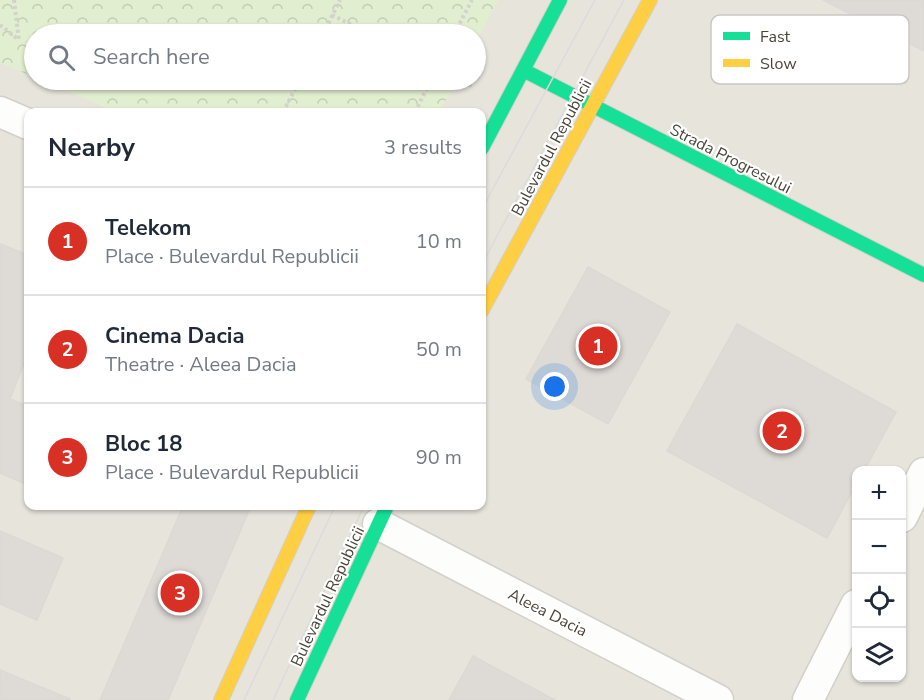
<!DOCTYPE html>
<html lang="en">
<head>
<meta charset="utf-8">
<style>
  body { margin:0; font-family:"Nunito Sans",sans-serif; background:#f2f2f3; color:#1f2937 }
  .controls { position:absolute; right:18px; bottom:18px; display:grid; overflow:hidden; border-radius:12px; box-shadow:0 2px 4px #0004 }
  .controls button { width:54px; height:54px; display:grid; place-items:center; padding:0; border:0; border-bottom:2px solid #e0e1e3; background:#fff; color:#1f2937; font:30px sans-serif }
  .you { position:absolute; left:555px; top:387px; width:21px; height:21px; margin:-15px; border:4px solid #fff; border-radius:50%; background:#1a73e8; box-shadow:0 0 0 9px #1a73e833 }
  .badge { display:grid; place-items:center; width:39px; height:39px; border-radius:50%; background:#d93025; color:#fff; font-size:20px; font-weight:700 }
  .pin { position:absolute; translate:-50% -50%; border:3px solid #fff; box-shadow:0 2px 6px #0006 }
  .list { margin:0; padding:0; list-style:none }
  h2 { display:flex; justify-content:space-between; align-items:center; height:78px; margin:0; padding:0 24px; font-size:26px }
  h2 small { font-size:20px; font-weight:400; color:#747a83 }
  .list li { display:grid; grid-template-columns:39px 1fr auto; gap:18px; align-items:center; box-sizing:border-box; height:108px; padding:0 24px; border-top:2px solid #e0e1e3 }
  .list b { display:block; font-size:22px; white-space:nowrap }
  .list p { margin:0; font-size:20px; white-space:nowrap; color:#747a83 }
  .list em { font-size:20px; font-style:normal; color:#747a83 }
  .icon { flex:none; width:33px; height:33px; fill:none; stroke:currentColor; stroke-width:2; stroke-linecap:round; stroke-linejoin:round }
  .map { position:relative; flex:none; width:924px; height:700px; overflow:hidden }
  .search { position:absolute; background:#fff; box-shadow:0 2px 4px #0004; left:24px; top:24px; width:462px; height:66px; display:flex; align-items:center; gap:15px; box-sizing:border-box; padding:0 21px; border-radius:33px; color:#747a83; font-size:22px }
  .panel { position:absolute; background:#fff; box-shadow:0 2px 4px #0004; left:24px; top:108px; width:462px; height:402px; border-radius:12px }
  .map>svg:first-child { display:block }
</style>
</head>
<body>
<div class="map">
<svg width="924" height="700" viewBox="0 0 924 700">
  <defs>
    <pattern id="park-crowns" width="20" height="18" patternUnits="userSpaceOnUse" patternTransform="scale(1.5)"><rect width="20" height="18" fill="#e1eecf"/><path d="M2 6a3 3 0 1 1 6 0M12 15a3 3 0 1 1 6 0" fill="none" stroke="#c3cdb2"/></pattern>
  </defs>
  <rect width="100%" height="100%" fill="#f4f2ee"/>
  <path fill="#e7e4dc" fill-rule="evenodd" d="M 0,0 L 924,0 L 924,700 L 0,700 ZM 34,34 L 476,34 L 476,80 L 34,80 ZM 28,112 L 482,112 L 482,506 L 28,506 ZM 856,470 L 902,470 L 902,678 L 856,678 Z"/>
  <path fill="url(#park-crowns)" d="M 0,0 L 498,0 L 476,43 L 476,34 L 34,34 L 34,77 L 0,63 Z
    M 39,80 L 457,80 L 439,112 L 117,112 Z"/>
  <path fill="#dedbd6" stroke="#dcd9d4" stroke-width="1.5" d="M 823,0 L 924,0 L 924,51 Z
    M 0,244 L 28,255 L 28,353 L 10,399 L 28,406 L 28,485 L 0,473 Z
    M 588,267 L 670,312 L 608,424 L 526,379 Z
    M 737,324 L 896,412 L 864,471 L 856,471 L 856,484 L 827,538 L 667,451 Z
    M 183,506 L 251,506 L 168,700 L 100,700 Z
    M 0,531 L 63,558 L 37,620 L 0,604 Z
    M 473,656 L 555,700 L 449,700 Z
    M 0,670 L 70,699 L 70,700 L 0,700 Z"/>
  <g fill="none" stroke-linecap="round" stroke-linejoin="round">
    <g stroke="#d2d0cb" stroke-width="33">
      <path id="street" d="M 0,112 L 28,124
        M 902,517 L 924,473
        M 378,524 L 718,700
        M 808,700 L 856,605"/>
    </g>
    <g stroke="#d3cfc5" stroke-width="16">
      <path id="fast" d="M 523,70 L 924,275
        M 482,148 L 560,0
        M 297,700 L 387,506"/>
    </g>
    <g stroke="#d3cfc5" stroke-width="16">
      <path id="slow" d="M 482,310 L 650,0
        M 221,700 L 309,506"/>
    </g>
    <path stroke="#d3d2cc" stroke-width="4" stroke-dasharray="3 3" stroke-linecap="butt" d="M 14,0 L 19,40
      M 332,15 L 370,34
      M 0,25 L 18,39
      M 323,34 L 340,0
      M 454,34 L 472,0
      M 458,80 L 474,87
      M 283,112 L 300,80
      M 415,112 L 431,80"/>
    <use href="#street" stroke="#fdfdfc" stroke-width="30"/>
    <use href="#fast" stroke="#16e098" stroke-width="14"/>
    <use href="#slow" stroke="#ffcf43" stroke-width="14"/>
    <path stroke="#dbdbda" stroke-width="1.5" d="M 482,209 L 595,0
      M 482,264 L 624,0
      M 244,700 L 335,506
      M 273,700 L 364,506"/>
  </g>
  <g text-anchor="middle" stroke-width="4.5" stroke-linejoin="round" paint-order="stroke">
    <g font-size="16" fill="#4b4439" stroke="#fff">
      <text transform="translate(551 147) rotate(-62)" y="6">Bulevardul Republicii</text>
      <text transform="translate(731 158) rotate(27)" y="6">Strada Progresului</text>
      <text transform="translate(327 596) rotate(-65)" y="6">Bulevardul Republicii</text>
      <text transform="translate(548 612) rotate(27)" y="6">Aleea Dacia</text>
    </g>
  </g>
  <rect x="711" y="15" width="198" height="69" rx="9" fill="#fff" stroke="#c9c7c4" stroke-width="1.5"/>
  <rect x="723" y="32" width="27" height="8" fill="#16e098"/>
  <rect x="723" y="59" width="27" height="8" fill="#ffcf43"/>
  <g font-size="16" fill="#4b4439">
    <text x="760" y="42">Fast</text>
    <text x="760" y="69">Slow</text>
  </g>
</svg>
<div class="controls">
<button>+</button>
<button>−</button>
<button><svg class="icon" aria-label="locate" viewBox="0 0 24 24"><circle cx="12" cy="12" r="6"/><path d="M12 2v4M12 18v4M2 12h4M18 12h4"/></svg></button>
<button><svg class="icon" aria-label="layers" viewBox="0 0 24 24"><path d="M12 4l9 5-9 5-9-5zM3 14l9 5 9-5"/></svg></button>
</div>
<div class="you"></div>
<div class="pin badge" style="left:598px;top:346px">1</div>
<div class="pin badge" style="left:782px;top:431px">2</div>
<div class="pin badge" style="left:180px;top:593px">3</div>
<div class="search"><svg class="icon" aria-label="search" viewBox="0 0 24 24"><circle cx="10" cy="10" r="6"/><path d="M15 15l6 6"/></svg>Search here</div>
<section class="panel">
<h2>Nearby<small>3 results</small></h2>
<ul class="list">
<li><span class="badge">1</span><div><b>Telekom</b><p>Place · Bulevardul Republicii</p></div><em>10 m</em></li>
<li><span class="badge">2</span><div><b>Cinema Dacia</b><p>Theatre · Aleea Dacia</p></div><em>50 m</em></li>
<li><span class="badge">3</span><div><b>Bloc 18</b><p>Place · Bulevardul Republicii</p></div><em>90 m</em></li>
</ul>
</section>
</div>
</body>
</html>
